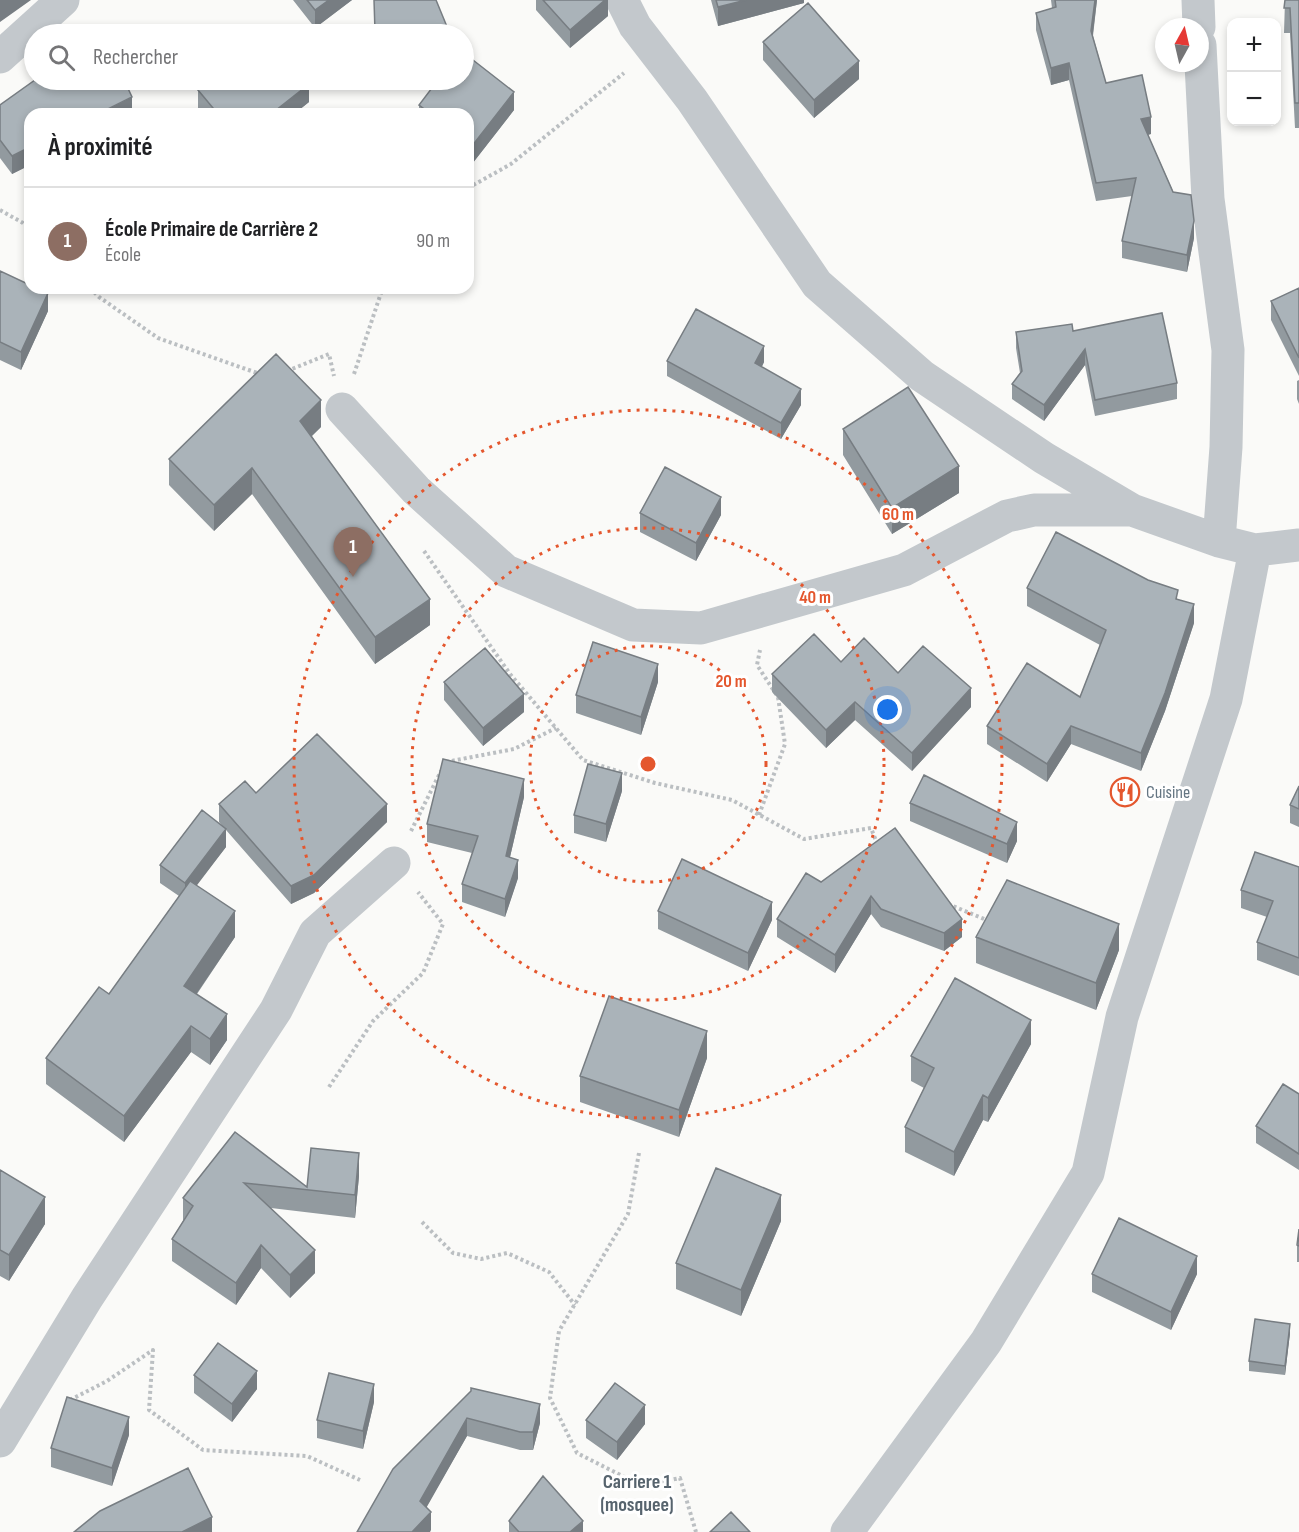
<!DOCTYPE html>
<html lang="fr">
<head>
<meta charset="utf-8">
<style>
  body { margin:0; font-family:"Sofia Sans Condensed",sans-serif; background:#f2f2f2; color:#202124 }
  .controls { position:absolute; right:18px; top:18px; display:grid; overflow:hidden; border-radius:12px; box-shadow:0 3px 9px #0003 }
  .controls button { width:54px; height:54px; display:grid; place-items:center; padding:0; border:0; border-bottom:2px solid #e0e0e0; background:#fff; color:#202124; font:30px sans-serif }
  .compass { position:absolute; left:1155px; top:18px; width:54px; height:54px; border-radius:50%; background:#fff; box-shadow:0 3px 9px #0003; rotate:8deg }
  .you { position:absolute; left:888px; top:710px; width:21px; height:21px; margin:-15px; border:4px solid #fff; border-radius:50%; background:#1a73e8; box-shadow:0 0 0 9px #1a73e833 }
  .badge { display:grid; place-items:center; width:39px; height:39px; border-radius:50%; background:#1a73e8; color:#fff; font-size:20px; font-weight:700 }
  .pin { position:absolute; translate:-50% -50px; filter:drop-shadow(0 2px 3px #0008) }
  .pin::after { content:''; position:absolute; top:32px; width:21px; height:18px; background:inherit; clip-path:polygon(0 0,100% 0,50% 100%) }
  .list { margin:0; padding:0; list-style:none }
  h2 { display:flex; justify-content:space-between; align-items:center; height:78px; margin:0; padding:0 24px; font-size:26px }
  h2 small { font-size:20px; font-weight:400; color:#757577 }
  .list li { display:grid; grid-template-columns:39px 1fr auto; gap:18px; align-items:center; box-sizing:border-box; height:108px; padding:0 24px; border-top:2px solid #e0e0e0 }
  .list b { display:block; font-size:22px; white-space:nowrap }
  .list p { margin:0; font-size:20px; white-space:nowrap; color:#757577 }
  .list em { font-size:20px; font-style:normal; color:#757577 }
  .icon { flex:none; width:33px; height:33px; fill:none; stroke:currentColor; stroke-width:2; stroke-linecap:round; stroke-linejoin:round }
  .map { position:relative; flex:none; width:1299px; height:1532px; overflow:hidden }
  .search { position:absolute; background:#fff; box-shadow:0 3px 9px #0003; left:24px; top:24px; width:450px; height:66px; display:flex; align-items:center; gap:15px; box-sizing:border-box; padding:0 21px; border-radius:33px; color:#757577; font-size:22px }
  .panel { position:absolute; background:#fff; box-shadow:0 3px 9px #0003; left:24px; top:108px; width:450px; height:186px; border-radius:18px }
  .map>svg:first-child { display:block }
</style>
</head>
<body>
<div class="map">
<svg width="1299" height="1532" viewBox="0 0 1299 1532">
  <rect width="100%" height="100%" fill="#fafaf8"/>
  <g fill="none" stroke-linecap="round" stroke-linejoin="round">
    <path stroke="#bbbfc2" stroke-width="4" stroke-dasharray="3 3" stroke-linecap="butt" d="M 468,188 L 511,164 L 624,73
      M 0,210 L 23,223 L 30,230
      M 90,288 L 99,297 L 158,338 L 260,374
      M 287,371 L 329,354 L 334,376
      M 354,374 L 381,293 L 381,288
      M 424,551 L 510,674 L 583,760 L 655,783 L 732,800 L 804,839 L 871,828 L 878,846
      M 446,762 L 514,749 L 556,728
      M 759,815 L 785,744 L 778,697 L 757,665 L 760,650
      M 411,831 L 441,771
      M 948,904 L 989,921
      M 329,1087 L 373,1021 L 423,973 L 443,924 L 418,892
      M 639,1153 L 628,1214 L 559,1331 L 550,1398 L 577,1453 L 642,1486 L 680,1478 L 696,1532
      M 422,1222 L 453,1253 L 481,1259 L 507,1253 L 549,1272 L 575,1305
      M 70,1400 L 107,1381 L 153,1350 L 149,1410 L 203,1450 L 307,1456 L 360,1480"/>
    <path stroke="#c3c8cc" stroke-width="33" d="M 622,0 L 635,26 L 692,100 L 817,284 L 922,376 L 1044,458 L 1132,510 L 1219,541 L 1255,550 L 1299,545
      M 1198,0 L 1199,27
      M 1200,45 L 1208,199 L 1228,350 L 1226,447 L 1219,541
      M 0,57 L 63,0
      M 342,409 L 416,490 L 506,571 L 633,625 L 701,628 L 904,570 L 1007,516 L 1034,510 L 1132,510
      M 0,1441 L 87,1298 L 276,1010 L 315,933 L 394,863
      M 847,1532 L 986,1342 L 1088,1173 L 1122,1017 L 1226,699 L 1255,550"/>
  </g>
  <path fill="#929a9f" d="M 293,0 L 352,0 L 315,28 Z
    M 536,0 L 608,0 L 608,16 L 570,48 L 536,10 Z
    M 711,0 L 804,0 L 804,3 L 718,26 Z
    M 1051,0 L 1097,0 L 1093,36 L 1106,83 L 1151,134 L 1148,135 L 1194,238 L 1187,272 L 1122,258 L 1122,241 L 1132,196 L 1096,201 L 1069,80 L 1051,85 L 1036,30 L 1036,13 L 1052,8 Z
    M 1285,0 L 1299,0 L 1299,128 L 1295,128 L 1290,33 L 1284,33 Z
    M 763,42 L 859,79 L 814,118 L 763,60 Z
    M 198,90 L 309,102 L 294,114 L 203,114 L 198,108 Z
    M 0,105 L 132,114 L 30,114 L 30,165 L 12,174 L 0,158 Z
    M 419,105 L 514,110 L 472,164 L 468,161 L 468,114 L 419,114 Z
    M 0,271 L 48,311 L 21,370 L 0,360 Z
    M 1299,288 L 1299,376 L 1271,320 L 1271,301 Z
    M 1073,331 L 1177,383 L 1177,399 L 1095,416 L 1085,365 L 1044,421 L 1012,399 L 1012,384 L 1020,373 L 1016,348 L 1016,332 Z
    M 667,361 L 764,362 L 762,367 L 801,405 L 781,439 L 667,376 Z
    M 1299,380 L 1299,404 L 1297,399 L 1297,381 Z
    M 321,427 L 312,436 L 430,625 L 375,664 L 252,494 L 214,531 L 169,485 L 169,459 Z
    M 843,429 L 959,493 L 892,534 L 843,455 Z
    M 640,513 L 721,515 L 696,561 L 640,532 Z
    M 1027,588 L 1178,599 L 1194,623 L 1165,711 L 1141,771 L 1071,744 L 1047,782 L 987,744 L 987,726 L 1080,697 L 1100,645 L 1027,606 Z
    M 841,662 L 898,673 L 971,707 L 912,771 L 855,720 L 826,748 L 772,692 L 772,674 Z
    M 444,682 L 524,712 L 483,746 L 444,700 Z
    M 658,682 L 641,735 L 576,713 L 576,695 Z
    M 1299,786 L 1299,827 L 1290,823 L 1290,805 Z
    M 622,791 L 606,842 L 574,833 L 574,815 Z
    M 256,793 L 387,822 L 314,893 L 291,904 L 226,830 L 226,847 L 196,885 L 235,937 L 197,994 L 227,1040 L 210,1065 L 191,1052 L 124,1142 L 46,1084 L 46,1058 L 109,994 L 179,896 L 160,883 L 160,865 L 224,828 L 219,822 L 219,804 Z
    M 524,797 L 510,857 L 518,878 L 505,917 L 462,902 L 462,884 L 472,853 L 427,842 L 427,824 Z
    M 910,803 L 1017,841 L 1007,863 L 910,821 Z
    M 895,828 L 962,937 L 944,951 L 881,927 L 871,914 L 835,973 L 777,937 L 777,919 L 821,882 Z
    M 1299,867 L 1299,976 L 1257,960 L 1257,942 L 1267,917 L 1241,908 L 1241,890 Z
    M 658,911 L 772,920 L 748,971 L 658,929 Z
    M 976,937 L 1119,950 L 1096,1010 L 976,963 Z
    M 1031,1044 L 988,1122 L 983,1120 L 954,1176 L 905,1152 L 905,1127 L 924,1088 L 911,1081 L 911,1056 Z
    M 707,1058 L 679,1137 L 580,1102 L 580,1076 Z
    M 1299,1094 L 1299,1170 L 1256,1143 L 1256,1126 Z
    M 235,1132 L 307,1187 L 359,1176 L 355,1218 L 271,1208 L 315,1273 L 290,1298 L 261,1268 L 236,1305 L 172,1261 L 172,1239 L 183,1221 L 183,1198 Z
    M 0,1170 L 45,1224 L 9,1281 L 0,1276 Z
    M 781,1221 L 741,1316 L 676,1289 L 676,1263 Z
    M 1299,1229 L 1299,1262 L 1297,1262 L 1297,1245 Z
    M 1092,1274 L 1197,1274 L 1171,1330 L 1092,1292 Z
    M 1290,1333 L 1285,1375 L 1249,1371 L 1249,1361 Z
    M 194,1375 L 257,1389 L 232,1422 L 194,1393 Z
    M 471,1391 L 540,1423 L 533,1450 L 520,1450 L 467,1436 L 426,1507 L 431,1530 L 357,1532 Z
    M 374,1402 L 363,1449 L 317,1438 L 317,1420 Z
    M 586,1420 L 645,1424 L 617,1460 L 586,1438 Z
    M 129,1435 L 112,1486 L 51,1467 L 51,1448 Z
    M 509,1521 L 583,1532 L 509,1532 Z"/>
  <path fill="#777d82" d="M 0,0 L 31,0 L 0,22 Z
    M 329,0 L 352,0 L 315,28 L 315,10 Z
    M 605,0 L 608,0 L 608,16 L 570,48 L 570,30 Z
    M 746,0 L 804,0 L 804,3 L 718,26 L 718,7 Z
    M 1095,0 L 1097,0 L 1091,49 L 1091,31 Z
    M 859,61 L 859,79 L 814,118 L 814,100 Z
    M 1069,63 L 1069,80 L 1051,85 L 1051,68 Z
    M 390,80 L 399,80 L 390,83 Z
    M 309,84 L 309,102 L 294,114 L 271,114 Z
    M 514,92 L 514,110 L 472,164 L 472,146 Z
    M 132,97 L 132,114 L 98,114 Z
    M 1151,117 L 1151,134 L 1141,136 L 1141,119 Z
    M 30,147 L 30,165 L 12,174 L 12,156 Z
    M 1194,221 L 1194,238 L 1187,272 L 1187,255 Z
    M 48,293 L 48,311 L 21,370 L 21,352 Z
    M 764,346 L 764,362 L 755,379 L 755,363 Z
    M 1085,349 L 1085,365 L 1044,421 L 1044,405 Z
    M 801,389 L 801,405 L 781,439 L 781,423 Z
    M 321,400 L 321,427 L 300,447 L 300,421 Z
    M 959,466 L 959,493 L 892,534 L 892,508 Z
    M 252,468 L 252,494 L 214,531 L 214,505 Z
    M 721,497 L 721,515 L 696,561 L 696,543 Z
    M 430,599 L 430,625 L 375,664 L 375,637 Z
    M 1194,604 L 1194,623 L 1165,711 L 1141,771 L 1141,753 Z
    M 658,664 L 658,682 L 641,735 L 641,717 Z
    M 971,688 L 971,707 L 912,771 L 912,753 Z
    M 524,694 L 524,712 L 483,746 L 483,728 Z
    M 855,702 L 855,720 L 826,748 L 826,730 Z
    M 1071,726 L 1071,744 L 1047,782 L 1047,764 Z
    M 622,773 L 622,791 L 606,842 L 606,824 Z
    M 524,779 L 524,797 L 506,874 L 506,856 Z
    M 387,804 L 387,822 L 314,893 L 291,904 L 291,886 Z
    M 1017,822 L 1017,841 L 1007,863 L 1007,844 Z
    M 226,829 L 226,847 L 185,901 L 185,883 Z
    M 518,860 L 518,878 L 505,917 L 505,899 Z
    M 871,896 L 871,914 L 835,973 L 835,955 Z
    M 772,902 L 772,920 L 748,971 L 748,953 Z
    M 235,911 L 235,937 L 184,1012 L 184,986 Z
    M 962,919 L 962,937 L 944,951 L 944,933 Z
    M 1119,924 L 1119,950 L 1096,1010 L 1096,983 Z
    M 227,1014 L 227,1040 L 210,1065 L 210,1039 Z
    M 1031,1020 L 1031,1044 L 988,1122 L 988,1098 Z
    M 191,1026 L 191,1052 L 124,1142 L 124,1116 Z
    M 707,1031 L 707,1058 L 679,1137 L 679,1110 Z
    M 983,1095 L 983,1120 L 954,1176 L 954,1152 Z
    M 359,1153 L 359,1176 L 355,1218 L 355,1195 Z
    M 781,1195 L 781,1221 L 741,1316 L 741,1290 Z
    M 45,1197 L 45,1224 L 9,1281 L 9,1255 Z
    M 261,1245 L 261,1268 L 236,1305 L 236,1283 Z
    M 315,1250 L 315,1273 L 290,1298 L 290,1275 Z
    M 1197,1256 L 1197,1274 L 1171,1330 L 1171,1312 Z
    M 1290,1324 L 1290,1333 L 1285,1375 L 1285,1366 Z
    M 257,1371 L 257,1389 L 232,1422 L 232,1404 Z
    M 374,1384 L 374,1402 L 363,1449 L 363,1431 Z
    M 540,1404 L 540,1423 L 533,1450 L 533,1432 Z
    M 645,1405 L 645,1424 L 617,1460 L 617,1442 Z
    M 129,1417 L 129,1435 L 112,1486 L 112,1468 Z
    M 467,1418 L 467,1436 L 420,1519 L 420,1501 Z
    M 431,1512 L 431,1530 L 430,1532 L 412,1532 Z
    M 212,1517 L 212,1532 L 182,1532 Z
    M 583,1521 L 583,1532 L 570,1532 Z"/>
  <path fill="#aab3b9" stroke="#777d82" stroke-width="1.5" d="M 307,0 L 329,0 L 315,10 Z
    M 374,0 L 436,0 L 450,34 L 377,34 L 375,31 Z
    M 543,0 L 605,0 L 570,30 Z
    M 716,0 L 746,0 L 718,7 Z
    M 1055,0 L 1095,0 L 1091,31 L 1106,83 L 1142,75 L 1151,117 L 1141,119 L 1173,192 L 1191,195 L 1194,221 L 1187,255 L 1122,241 L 1136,178 L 1096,183 L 1069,63 L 1051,68 L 1036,13 L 1056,7 Z
    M 1285,0 L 1299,0 L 1299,103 L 1295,103 L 1290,8 L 1284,8 Z
    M 808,3 L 859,61 L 814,100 L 763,42 Z
    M 464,53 L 514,92 L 472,146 L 468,142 L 468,114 L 431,114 L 419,105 L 438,80 L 464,80 Z
    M 35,80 L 124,80 L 132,97 L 98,114 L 30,114 L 30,147 L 12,156 L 0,140 L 0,105 Z
    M 210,80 L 305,80 L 309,84 L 271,114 L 218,114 L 198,90 Z
    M 0,271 L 30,285 L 30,288 L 37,288 L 48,293 L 21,352 L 0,342 Z
    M 1299,288 L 1299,358 L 1271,301 Z
    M 696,309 L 764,346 L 755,363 L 801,389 L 781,423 L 667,361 Z
    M 1162,313 L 1177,383 L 1095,400 L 1085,349 L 1044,405 L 1012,384 L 1022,371 L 1016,332 L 1072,324 L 1073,331 Z
    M 276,354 L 321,400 L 300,421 L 430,599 L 375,637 L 252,468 L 214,505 L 169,459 Z
    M 908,387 L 959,466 L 892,508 L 843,429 Z
    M 665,467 L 721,497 L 696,543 L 640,513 Z
    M 1056,532 L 1148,580 L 1178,590 L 1176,599 L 1194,604 L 1165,693 L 1141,753 L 1071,726 L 1047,764 L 987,726 L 1027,663 L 1080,697 L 1106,630 L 1027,588 Z
    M 814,634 L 841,662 L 864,638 L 898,673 L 923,646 L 971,688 L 912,753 L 855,702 L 826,730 L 772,674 Z
    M 593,642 L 658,664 L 641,717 L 576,695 Z
    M 485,648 L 524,694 L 483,728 L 444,682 Z
    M 317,734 L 387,804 L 314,875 L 291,886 L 219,804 L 245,781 L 256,793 Z
    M 443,759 L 524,779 L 506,856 L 518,860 L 505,899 L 462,884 L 478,836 L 427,824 Z
    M 588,764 L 622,773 L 606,824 L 574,815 Z
    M 924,775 L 1017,822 L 1007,844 L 910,803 Z
    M 1299,786 L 1299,809 L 1290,805 Z
    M 202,810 L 226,829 L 185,883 L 160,865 Z
    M 895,828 L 962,919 L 944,933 L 881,909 L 871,896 L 835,955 L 777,919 L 806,873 L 821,882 Z
    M 1255,852 L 1299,867 L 1299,958 L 1257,942 L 1273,901 L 1241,890 Z
    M 682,859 L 772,902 L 748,953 L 658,911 Z
    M 1007,880 L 1119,924 L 1096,983 L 976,937 Z
    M 190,881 L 235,911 L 184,986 L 227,1014 L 210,1039 L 191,1026 L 124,1116 L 46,1058 L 99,987 L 109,994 Z
    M 955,978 L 1031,1020 L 988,1098 L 983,1095 L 954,1152 L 905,1127 L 934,1068 L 911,1056 Z
    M 609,996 L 707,1031 L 679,1110 L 580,1076 Z
    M 1283,1084 L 1299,1094 L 1299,1154 L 1256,1126 Z
    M 235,1132 L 307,1187 L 311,1148 L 359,1153 L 355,1195 L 244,1183 L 315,1250 L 290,1275 L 261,1245 L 236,1283 L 172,1239 L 193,1206 L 183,1198 Z
    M 716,1168 L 781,1195 L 741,1290 L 676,1263 Z
    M 0,1170 L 45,1197 L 9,1255 L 0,1250 Z
    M 1119,1218 L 1197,1256 L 1171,1312 L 1092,1274 Z
    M 1299,1229 L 1299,1246 L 1297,1245 Z
    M 1255,1319 L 1290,1324 L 1285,1366 L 1249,1361 Z
    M 218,1343 L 257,1371 L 232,1404 L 194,1375 Z
    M 329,1373 L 374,1384 L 363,1431 L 317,1420 Z
    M 615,1383 L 645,1405 L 617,1442 L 586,1420 Z
    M 471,1388 L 540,1404 L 533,1432 L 520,1432 L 467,1418 L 420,1501 L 431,1512 L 412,1532 L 357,1532 L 393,1469 L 471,1391 Z
    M 67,1397 L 129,1417 L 112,1468 L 51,1448 Z
    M 188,1468 L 212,1517 L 182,1532 L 74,1532 L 100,1511 Z
    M 543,1476 L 583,1521 L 570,1532 L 519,1532 L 509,1521 Z
    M 731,1512 L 750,1532 L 710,1532 Z"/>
  <g fill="none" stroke="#e4572e" stroke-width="3" stroke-dasharray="3 6">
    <circle cx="648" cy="764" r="118"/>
    <circle cx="648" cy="764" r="236"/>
    <circle cx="648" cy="764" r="354"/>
  </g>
  <defs>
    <g id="restaurant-ring" transform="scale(1.5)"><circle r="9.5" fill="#fff" stroke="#e4572e" stroke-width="1.5"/><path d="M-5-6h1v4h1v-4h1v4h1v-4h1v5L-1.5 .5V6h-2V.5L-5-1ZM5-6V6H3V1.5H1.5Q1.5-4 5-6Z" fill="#e4572e"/></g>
  </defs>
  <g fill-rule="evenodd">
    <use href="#restaurant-ring" x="1125" y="792"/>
  </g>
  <g text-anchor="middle" stroke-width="6" stroke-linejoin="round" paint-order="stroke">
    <g font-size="18" fill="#657683" stroke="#fff" text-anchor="start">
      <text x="1146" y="798">Cuisine</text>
    </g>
    <g font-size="20" font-weight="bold" fill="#57646e" stroke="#fff">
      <text x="637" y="1488">Carriere 1<tspan x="637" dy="23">(mosquee)</tspan></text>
    </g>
  </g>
  <circle cx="648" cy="764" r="9" fill="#e4572e" stroke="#fff" stroke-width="3"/>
  <g font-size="18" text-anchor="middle" font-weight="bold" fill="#e4572e" stroke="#fff" stroke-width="6" stroke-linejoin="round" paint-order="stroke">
    <text x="898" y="520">60 m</text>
    <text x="815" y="603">40 m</text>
    <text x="731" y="687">20 m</text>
  </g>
</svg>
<div class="controls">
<button>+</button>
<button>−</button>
</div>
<svg class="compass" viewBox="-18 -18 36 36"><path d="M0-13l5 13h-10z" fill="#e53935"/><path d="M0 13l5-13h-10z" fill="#757577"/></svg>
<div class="you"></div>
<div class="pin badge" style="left:353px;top:577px;background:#8d6e63">1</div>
<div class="search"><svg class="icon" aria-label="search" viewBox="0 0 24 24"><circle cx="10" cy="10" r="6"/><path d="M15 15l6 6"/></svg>Rechercher</div>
<section class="panel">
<h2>À proximité<small></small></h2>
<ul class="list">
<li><span class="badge" style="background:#8d6e63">1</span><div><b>École Primaire de Carrière 2</b><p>École</p></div><em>90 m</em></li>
</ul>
</section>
</div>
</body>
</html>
